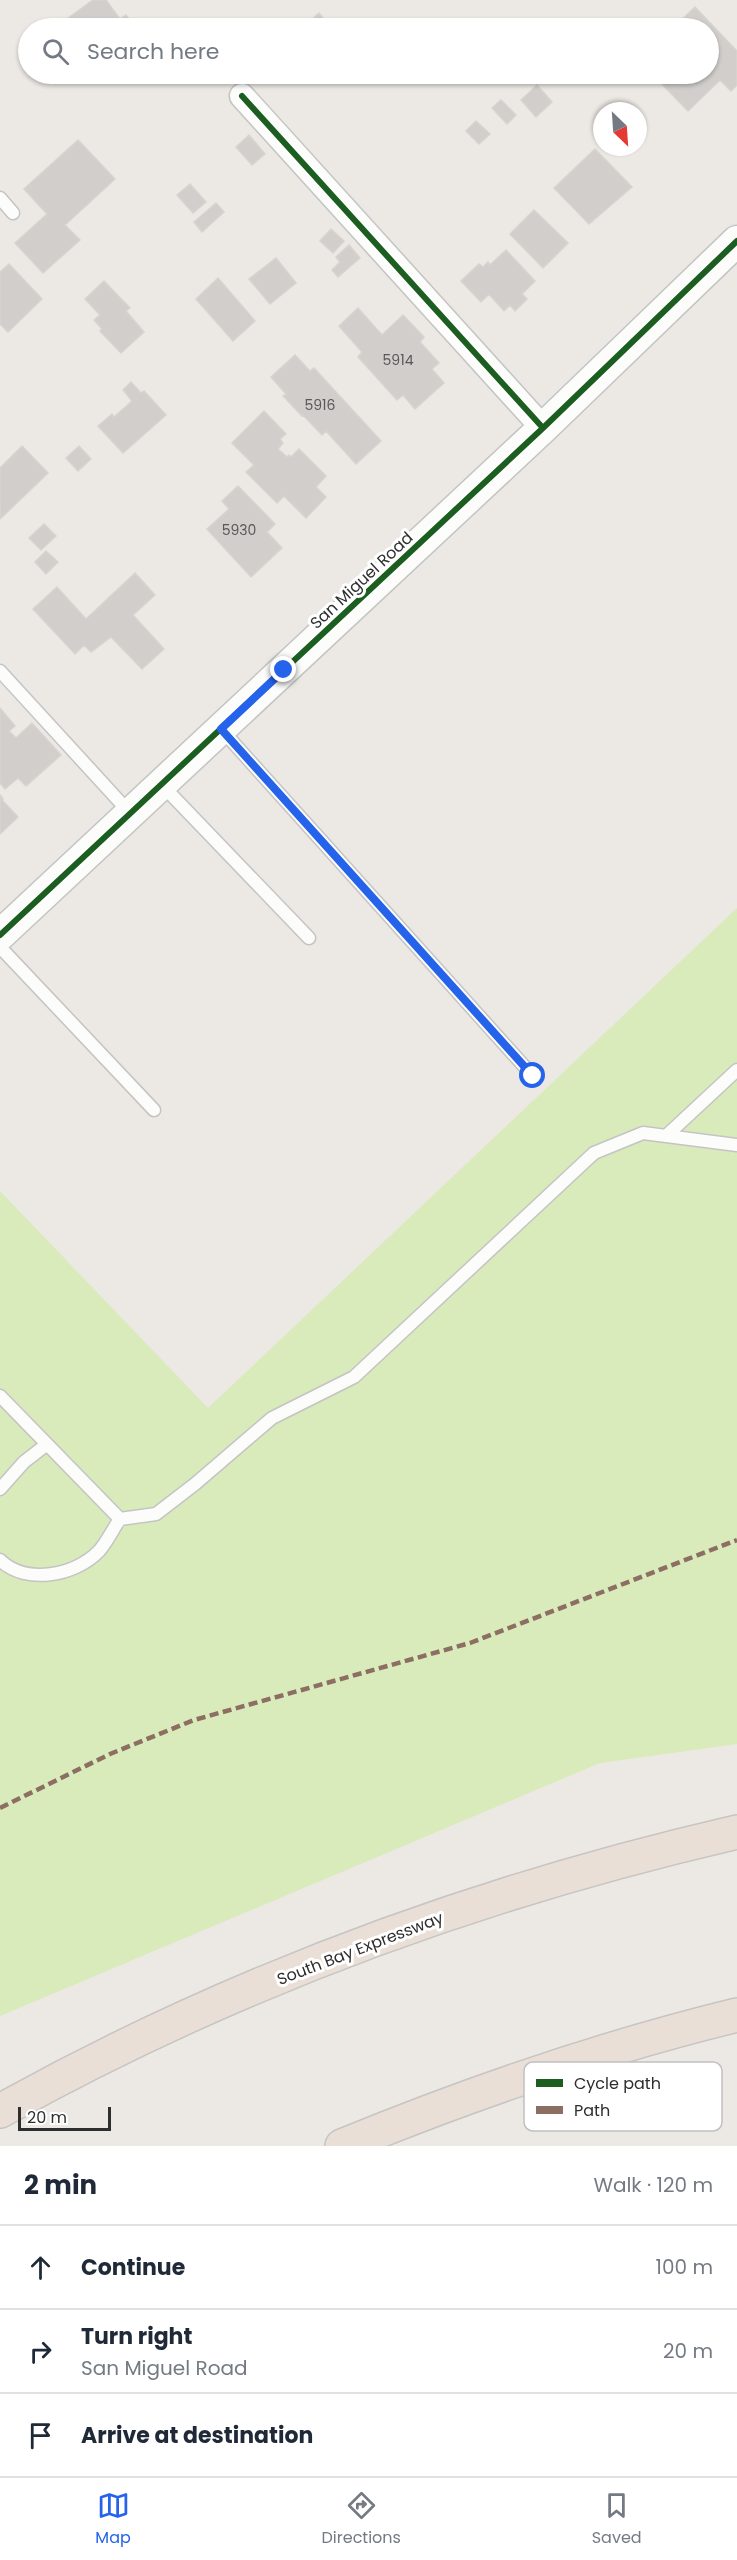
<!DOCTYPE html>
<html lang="en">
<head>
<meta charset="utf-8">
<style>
  body { margin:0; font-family:Poppins,sans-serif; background:#f6f6f7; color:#1f2937 }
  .compass { position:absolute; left:593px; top:102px; width:54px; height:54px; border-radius:50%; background:#fff; box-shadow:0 2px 4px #0004; rotate:155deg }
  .scale { position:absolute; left:18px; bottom:15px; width:93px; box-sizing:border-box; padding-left:6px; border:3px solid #2e2e2e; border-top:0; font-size:16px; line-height:21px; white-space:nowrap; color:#2e2e2e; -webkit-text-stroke:4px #fff; paint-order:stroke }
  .stop { position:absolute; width:18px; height:18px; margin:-14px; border:4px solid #2563eb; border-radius:50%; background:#fff }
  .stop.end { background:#2563eb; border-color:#fff; box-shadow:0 2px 6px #0008 }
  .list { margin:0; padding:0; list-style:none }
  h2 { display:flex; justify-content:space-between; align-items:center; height:78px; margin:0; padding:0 24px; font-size:26px }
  h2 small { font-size:20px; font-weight:400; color:#747a83 }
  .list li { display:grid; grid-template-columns:39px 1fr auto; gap:18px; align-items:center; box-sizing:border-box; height:84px; padding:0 24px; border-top:2px solid #e0e1e3 }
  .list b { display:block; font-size:22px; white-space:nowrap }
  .list p { margin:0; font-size:20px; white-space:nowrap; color:#747a83 }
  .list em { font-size:20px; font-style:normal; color:#747a83 }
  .icon { flex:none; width:33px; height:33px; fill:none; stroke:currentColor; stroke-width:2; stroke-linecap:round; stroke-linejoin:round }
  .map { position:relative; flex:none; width:737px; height:2146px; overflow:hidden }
  .search { position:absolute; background:#fff; box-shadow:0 2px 4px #0004; left:18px; right:18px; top:18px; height:66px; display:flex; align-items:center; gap:15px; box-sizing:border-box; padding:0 21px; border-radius:33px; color:#747a83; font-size:22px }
  .sheet { height:330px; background:#fff }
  nav { display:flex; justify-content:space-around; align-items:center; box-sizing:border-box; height:84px; border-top:2px solid #e0e1e3; background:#fff; font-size:16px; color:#747a83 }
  nav a { display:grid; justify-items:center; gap:3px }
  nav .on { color:#2563eb }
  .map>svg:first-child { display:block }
</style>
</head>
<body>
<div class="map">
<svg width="737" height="2146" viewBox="0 0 737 2146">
  <rect width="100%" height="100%" fill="#ece8e4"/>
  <path fill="#d9eabb" d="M 737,908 L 737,1744 L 600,1763 L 0,2016 L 0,1191 L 208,1408 Z"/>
  <path fill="#d1cecb" stroke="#d7d4d0" stroke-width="1.5" d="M 93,0 L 106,0 L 120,19 L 126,15 L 136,28 L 63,28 L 60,24 Z
    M 695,7 L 737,51 L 737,85 L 731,91 L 720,80 L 688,111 L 652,74 L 708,74 L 708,28 L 673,28 Z
    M 319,13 L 324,19 L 313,27 L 309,22 Z
    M 537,85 L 552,102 L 536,117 L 521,100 Z
    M 501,100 L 516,115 L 507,124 L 492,108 Z
    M 476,121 L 490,134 L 479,144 L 466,131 Z
    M 249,135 L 265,154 L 252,165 L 236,147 Z
    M 78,140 L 115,179 L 65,225 L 80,240 L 43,273 L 15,243 L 47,214 L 24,189 Z
    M 595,149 L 632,187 L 589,224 L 554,188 Z
    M 190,184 L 206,202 L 193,213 L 177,195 Z
    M 216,203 L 224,212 L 202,232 L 194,222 Z
    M 534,210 L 568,243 L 543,268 L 510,234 Z
    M 331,229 L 344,241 L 333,253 L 320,241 Z
    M 349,245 L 360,258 L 338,277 L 332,270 L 340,262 L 336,257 Z
    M 506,250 L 535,281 L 522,294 L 527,299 L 515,311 L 510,305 L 504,311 L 489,294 L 481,302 L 461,281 L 479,264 L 483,267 L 488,262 L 490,265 Z
    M 276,258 L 296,283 L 270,304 L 249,279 Z
    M 9,264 L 42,299 L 8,332 L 0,324 L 0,272 Z
    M 218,278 L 255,321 L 233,341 L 196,299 Z
    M 104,281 L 130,308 L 126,311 L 144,332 L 121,353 L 100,331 L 102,329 L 94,320 L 100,315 L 85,299 Z
    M 358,308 L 382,335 L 403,315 L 424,337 L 420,342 L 439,363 L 432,369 L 444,383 L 415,409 L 403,395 L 397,400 L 358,357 L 362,352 L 339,326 Z
    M 295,355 L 310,371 L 314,368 L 381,441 L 356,464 L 326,431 L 322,435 L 303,415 L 302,416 L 283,396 L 286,394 L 271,377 Z
    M 131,382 L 141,393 L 144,391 L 166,415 L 123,453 L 98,426 L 112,414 L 114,417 L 132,401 L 123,390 Z
    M 264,411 L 286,434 L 280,439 L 283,443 L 278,449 L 287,457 L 289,455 L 291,457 L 299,449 L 326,476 L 316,487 L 326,497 L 306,518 L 284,496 L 277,503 L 246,472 L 254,465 L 232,443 Z
    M 22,446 L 48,473 L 0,519 L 0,468 Z
    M 79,446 L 91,459 L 78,471 L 66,458 Z
    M 238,486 L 275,524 L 267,532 L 282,548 L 251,577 L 207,529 L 229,509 L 222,501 Z
    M 44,524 L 56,536 L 41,550 L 29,538 Z
    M 46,551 L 58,562 L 46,574 L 35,562 Z
    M 135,573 L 155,595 L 133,615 L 164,649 L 142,669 L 111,637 L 91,652 L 84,645 L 75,654 L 33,609 L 57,587 L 86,619 Z
    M 0,708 L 15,726 L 9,731 L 16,738 L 32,723 L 61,755 L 26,786 L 18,778 L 5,789 L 0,783 Z
    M 0,795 L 3,799 L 2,800 L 18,817 L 0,834 Z"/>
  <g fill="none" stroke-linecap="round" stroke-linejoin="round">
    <g stroke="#c5c4c5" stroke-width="15">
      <path id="service" d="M 0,198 L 13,213
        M 0,671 L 130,813
        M 221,729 L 533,1076
        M 162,785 L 309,938
        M 0,947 L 154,1110
        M 666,1136 L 737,1070
        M 0,1396 L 120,1519 L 156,1514 L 195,1484 L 272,1418 L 354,1377 L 594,1153 L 643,1133 L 737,1145
        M 0,1489 L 24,1462 L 46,1445
        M 0,1560 C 26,1585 75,1576 99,1551 C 107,1542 113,1529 120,1519"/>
    </g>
    <g stroke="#c5c4c5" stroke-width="27">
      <path id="minor" d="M 242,96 L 543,428"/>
    </g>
    <g stroke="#c5c4c5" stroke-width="33">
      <path id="tertiary" d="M 0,935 L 543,428 L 737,241"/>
    </g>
    <g stroke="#c6c5c4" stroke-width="36">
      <path id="motorway" d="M 0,2111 C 230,1983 481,1891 737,1832
        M 342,2146 C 471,2093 602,2048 737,2015"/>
    </g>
    <use href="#service" stroke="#fcfcfb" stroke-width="12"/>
    <use href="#minor" stroke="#fcfcfb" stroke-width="24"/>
    <use href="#tertiary" stroke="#fcfcfb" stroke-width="30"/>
    <use href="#motorway" stroke="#eadfd6" stroke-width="33"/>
    <path stroke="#8d6e63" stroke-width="4.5" stroke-dasharray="9 4.5" stroke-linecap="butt" d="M 0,1808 L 110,1754 L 194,1720 L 470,1643 L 737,1540"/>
    <g stroke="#fff" stroke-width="10">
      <path id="cycleway" d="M 242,96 L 543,428
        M 0,935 L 543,428 L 737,241"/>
    </g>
    <use href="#cycleway" stroke="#1b5e20" stroke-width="6"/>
  </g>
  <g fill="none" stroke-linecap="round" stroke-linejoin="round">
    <path stroke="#2563eb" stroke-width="8" d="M 284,670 L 221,729 L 533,1076"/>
  </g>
  <g text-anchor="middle" stroke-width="6" stroke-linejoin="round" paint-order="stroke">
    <g font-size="14" fill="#585857">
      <text x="398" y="365">5914</text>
      <text x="320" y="410">5916</text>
      <text x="239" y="535">5930</text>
    </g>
    <g font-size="16" fill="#2e2e2e" stroke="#fff">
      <text transform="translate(361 580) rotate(-43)" y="6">San Miguel Road</text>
      <text transform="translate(360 1948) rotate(-21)" y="6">South Bay Expressway</text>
    </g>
  </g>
  <rect x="524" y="2062" width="198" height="69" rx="9" fill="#fff" stroke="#c0c0c0" stroke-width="1.5"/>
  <rect x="536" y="2079" width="27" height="8" fill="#1b5e20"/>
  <rect x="536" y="2106" width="27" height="8" fill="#8d6e63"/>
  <g font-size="16" fill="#2e2e2e">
    <text x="574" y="2089">Cycle path</text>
    <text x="574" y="2116">Path</text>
  </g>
</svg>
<svg class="compass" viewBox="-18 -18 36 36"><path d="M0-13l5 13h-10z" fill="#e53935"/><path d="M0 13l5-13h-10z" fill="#747a83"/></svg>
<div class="scale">20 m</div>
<div class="stop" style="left:533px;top:1076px"></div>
<div class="stop end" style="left:284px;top:670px"></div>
<div class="search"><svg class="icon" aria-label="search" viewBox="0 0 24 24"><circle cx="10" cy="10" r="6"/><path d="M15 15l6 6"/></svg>Search here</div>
</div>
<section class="sheet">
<h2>2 min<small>Walk · 120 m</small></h2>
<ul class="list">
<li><svg class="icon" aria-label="ahead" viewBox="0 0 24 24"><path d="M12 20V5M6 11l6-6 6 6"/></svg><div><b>Continue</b></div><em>100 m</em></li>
<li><svg class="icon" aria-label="right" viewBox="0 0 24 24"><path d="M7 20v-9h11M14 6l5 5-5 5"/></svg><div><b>Turn right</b><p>San Miguel Road</p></div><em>20 m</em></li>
<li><svg class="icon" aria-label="arrive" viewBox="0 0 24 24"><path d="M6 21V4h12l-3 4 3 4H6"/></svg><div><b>Arrive at destination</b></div></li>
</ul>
</section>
<nav>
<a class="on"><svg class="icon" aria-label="map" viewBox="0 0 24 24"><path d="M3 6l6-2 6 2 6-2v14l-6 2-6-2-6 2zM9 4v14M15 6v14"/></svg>Map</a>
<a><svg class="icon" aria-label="directions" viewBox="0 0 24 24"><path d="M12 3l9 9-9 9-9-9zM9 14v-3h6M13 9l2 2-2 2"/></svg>Directions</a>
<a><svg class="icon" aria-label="saved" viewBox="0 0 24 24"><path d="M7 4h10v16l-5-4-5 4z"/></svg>Saved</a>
</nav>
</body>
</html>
